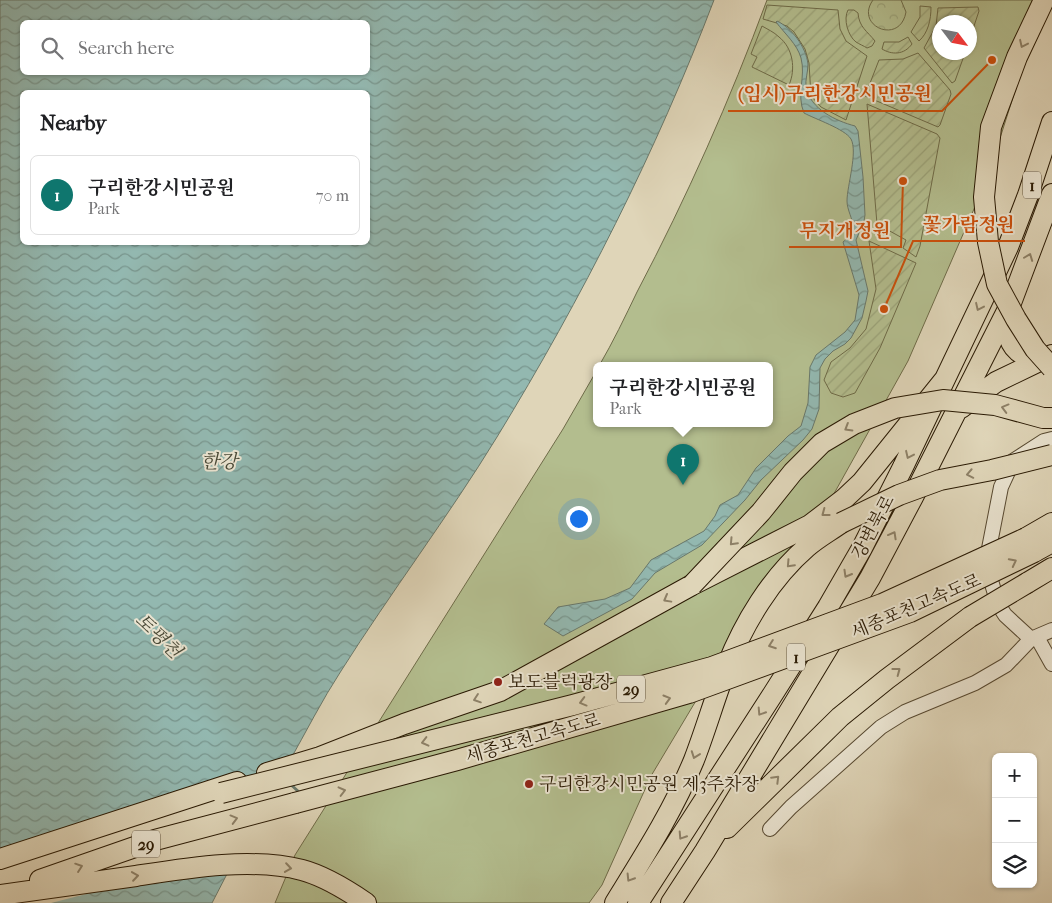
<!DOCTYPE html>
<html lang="en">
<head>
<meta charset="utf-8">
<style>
  body { margin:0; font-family:"IM FELL French Canon","Noto Serif KR",serif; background:#f6f6f6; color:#202124 }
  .controls { position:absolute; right:15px; bottom:15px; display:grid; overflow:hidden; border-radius:8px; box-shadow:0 1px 4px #0004 }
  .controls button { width:45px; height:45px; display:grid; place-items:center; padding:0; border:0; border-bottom:1px solid #e0e0e0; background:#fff; color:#202124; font:25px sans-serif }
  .compass { position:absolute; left:932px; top:15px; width:45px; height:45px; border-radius:50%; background:#fff; box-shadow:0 1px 4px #0004; rotate:122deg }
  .you { position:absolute; left:578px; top:518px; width:18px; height:18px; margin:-12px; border:4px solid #fff; border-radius:50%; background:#1a73e8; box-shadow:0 0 0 8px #1a73e833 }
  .badge { display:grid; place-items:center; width:32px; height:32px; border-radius:50%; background:#0f766e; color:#fff; font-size:16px; font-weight:700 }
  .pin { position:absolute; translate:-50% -41px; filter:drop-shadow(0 1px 2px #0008) }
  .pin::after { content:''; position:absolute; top:26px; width:18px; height:15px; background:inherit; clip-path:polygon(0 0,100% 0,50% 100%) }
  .popup { position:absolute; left:593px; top:362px; width:180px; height:65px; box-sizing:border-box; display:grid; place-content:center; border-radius:8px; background:#fff; filter:drop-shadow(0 1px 4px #0005); font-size:16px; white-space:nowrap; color:#757577 }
  .popup b { font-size:19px; color:#202124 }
  .popup::after { content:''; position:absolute; left:50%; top:100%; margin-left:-10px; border:10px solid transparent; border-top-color:#fff }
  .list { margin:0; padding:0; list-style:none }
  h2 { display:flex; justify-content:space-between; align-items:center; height:65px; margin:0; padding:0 20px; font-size:21px }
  h2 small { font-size:16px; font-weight:400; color:#757577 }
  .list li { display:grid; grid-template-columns:32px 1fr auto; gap:15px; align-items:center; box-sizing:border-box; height:80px; margin:0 10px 10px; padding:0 10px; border:1px solid #e0e0e0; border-radius:8px }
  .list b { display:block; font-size:19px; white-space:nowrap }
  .list p { margin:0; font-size:16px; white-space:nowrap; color:#757577 }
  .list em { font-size:16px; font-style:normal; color:#757577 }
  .icon { flex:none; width:28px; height:28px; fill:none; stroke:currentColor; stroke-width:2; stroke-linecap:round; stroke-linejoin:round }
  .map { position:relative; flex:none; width:1052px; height:903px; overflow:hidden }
  .search { position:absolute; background:#fff; box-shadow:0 1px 4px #0004; left:20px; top:20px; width:350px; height:55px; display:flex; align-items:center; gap:12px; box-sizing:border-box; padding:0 18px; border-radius:8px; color:#757577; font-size:19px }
  .panel { position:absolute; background:#fff; box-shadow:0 1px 4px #0004; left:20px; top:90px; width:350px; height:155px; border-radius:8px }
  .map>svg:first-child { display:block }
</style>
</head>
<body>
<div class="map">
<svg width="1052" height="903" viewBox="0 0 1052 903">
  <defs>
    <pattern id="forest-crowns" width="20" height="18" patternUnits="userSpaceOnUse" patternTransform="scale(1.25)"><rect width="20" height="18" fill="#b3bd8e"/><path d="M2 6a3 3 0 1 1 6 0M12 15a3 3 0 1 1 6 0" fill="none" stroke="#9aa279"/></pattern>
    <pattern id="garden-furrows" width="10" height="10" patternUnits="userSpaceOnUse" patternTransform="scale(1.25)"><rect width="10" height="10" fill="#b3bd8e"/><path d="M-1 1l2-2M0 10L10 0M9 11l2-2" fill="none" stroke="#9aa279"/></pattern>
    <pattern id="water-waves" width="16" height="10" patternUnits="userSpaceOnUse" patternTransform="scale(1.25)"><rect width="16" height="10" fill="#93b8b0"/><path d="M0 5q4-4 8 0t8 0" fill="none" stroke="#78958d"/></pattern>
  </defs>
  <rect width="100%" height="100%" fill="#dfd5b8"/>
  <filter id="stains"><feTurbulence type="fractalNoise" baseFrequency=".004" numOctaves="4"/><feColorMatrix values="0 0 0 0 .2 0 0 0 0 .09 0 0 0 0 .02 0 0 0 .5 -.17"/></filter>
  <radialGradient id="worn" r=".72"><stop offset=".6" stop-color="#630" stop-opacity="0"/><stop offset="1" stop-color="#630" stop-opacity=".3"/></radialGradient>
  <path fill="#b3bd8e" stroke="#6e6b48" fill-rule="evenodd" d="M 767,0 L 1044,0 L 987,179 L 908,361 L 807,542 L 755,602 L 651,776 L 602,885 L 589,903 L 275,903 L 295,855 L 563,429 L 597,370 L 597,424 L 769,424 L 769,366 L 599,366 C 613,342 625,317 637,292 C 687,197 730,100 767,0 ZM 940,22 L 970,22 L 970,52 L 940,52 Z"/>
  <path fill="url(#forest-crowns)" stroke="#6e6b48" d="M 873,0 L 901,0 L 906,12 C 900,46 854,26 873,0 Z"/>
  <path fill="url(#garden-furrows)" stroke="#6e6b48" d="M 767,5 L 838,10 L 840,29 L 846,41 L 867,56 L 846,120 L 821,107 L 811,96 L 809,63 L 805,49 L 794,32 L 787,26 L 763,19 Z
    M 920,6 L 931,7 C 931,20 928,33 919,41 L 911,32 L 920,17 Z
    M 978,7 L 979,11 L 970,38 L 970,22 L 940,22 L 940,52 L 965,53 L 955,81 L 952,83 L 924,48 L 936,26 L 938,8 Z
    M 848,10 L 854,10 L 858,13 C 859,27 867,31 875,41 L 872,46 L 867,48 C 864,46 859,44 856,42 C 848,36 843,19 848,10 Z
    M 762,26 C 767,29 774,32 779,37 C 793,48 796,69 789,85 L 752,67 L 757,57 L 751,54 Z
    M 908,37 L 912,44 C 904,55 892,55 882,49 L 884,42 L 899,42 Z
    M 918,53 L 950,90 L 951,94 L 940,125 L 938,127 L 865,96 L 879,60 L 903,59 Z
    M 867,104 L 937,134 L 940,138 L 920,246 L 916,257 L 903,248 L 906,240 L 877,224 Z
    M 869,241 L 916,263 L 880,348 L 855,393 L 843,397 L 831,393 L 824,380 L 831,362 L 850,348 L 866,329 L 876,289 Z"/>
  <path fill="url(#water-waves)" stroke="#69786b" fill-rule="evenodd" d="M 0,0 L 714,0 C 656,152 582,298 497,437 C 448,517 391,592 341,671 C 322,700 306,732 289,762 C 263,808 236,855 212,903 L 0,903 ZM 22,22 L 368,22 L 368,72 L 22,72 ZM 22,92 L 368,92 L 368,242 L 22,242 Z
    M 777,21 C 792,28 806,47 808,64 C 808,72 805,80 806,87 C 810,109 836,121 855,126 L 858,131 L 863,177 L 865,215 L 864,221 L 856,240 L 868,291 L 866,301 L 862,318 L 851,338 L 845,344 L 833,351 L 825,359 L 820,368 L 819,409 L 812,429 L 803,440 L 761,480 L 745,500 L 702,545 L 655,573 L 632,599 L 563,636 L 544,624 L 558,607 L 605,599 L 630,588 L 651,560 L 704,531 L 715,516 L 720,505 L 738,495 L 756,468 L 788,436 L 801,426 L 808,403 L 810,367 L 816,355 L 845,332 L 855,320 L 859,295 L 843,242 C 847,238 853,234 853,227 C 853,219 847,210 847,201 C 847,186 858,152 851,139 C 845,129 815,119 804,113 C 796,94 806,77 801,58 C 797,44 785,34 776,22 Z"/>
  <path fill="#dfd5b8" d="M 286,772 L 235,862 L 98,891 L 51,903 L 0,903 L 0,850 Z"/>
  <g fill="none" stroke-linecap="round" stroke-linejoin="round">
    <path stroke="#69786b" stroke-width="3" d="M 289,783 L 299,792"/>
    <g stroke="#564830" stroke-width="16">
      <path id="minor" d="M 1031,639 L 1005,615 L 998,604 L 986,564 L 1001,487 L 1013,461 L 1044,441 L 1052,439
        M 1031,639 L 1038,639 L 1052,664
        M 770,829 L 791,807 L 881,727 L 905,712 L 975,683 L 1006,665 L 1031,639 L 1052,630"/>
    </g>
    <g stroke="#291903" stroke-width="22">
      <path id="highway" d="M 1010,311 C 1006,329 1007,348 1026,356 C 1031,359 1040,358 1046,359
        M 961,408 L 996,382 L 1052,355
        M 1026,538 L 1052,523
        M 1034,552 L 1052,542
        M 1027,583 L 1052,568
        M 267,773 L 320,757 L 404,724 L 500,691 L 692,585 L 810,525 L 844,499 L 862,482 L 945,379
        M 727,828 L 840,717 L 887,679 L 970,617
        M 0,859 L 237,782
        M 40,880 L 155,840 L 295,803
        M 0,895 C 45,889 90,882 136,876 C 187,868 251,857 302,870 C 325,876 347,890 366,903
        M 615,903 C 644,856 673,811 694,760 C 706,729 715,697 727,666 C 744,623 771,578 807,547 C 817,538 830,531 841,523
        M 638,903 L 771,697 L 828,607 L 862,548 L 903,467 L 1008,247 L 1028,195 L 1052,122
        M 671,903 L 705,851 L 870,578 L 913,497 L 1011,303 L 1052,194"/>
    </g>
    <use href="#minor" stroke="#eae4d1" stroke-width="14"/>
    <use href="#highway" stroke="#dfd5b8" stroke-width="20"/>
    <g stroke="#291903" stroke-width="22" stroke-linecap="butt">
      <path id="highway-bridge" d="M 1044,0 L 1017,57 L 991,127 L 984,197 L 988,242 L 997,284 L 1016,319 L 1035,349 L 1052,368
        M 841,523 L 899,495 L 940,480 L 992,470 L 1052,455
        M 692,585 L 761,512 L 793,472 L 822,443 L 854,424 L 895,408 L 943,400 L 995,405 L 1043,418 L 1052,418
        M 970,617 L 1027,583
        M 221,793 L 573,705 L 712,667 L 882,604 L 1026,538
        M 295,803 L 457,760 L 689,693 L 910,612 L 1034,552"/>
    </g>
    <use href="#highway-bridge" stroke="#dfd5b8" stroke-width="20"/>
  </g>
  <defs><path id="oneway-chevron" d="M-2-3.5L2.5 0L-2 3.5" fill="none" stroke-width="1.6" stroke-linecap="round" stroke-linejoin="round" transform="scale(1.25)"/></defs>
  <g stroke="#8d8067">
    <use href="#oneway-chevron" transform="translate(1023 44) rotate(115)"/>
    <use href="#oneway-chevron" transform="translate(1029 257) rotate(-69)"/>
    <use href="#oneway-chevron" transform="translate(979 307) rotate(115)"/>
    <use href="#oneway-chevron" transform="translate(1005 408) rotate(-165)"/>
    <use href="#oneway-chevron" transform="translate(848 428) rotate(149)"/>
    <use href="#oneway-chevron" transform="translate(909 455) rotate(115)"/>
    <use href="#oneway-chevron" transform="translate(970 474) rotate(169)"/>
    <use href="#oneway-chevron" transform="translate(825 513) rotate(143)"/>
    <use href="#oneway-chevron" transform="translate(893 535) rotate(-61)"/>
    <use href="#oneway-chevron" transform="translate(733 542) rotate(133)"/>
    <use href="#oneway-chevron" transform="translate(1013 562) rotate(-27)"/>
    <use href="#oneway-chevron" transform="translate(790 564) rotate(133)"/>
    <use href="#oneway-chevron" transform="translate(847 574) rotate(120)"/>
    <use href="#oneway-chevron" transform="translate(667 599) rotate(151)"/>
    <use href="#oneway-chevron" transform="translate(772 645) rotate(160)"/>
    <use href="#oneway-chevron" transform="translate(897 671) rotate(-37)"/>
    <use href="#oneway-chevron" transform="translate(477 699) rotate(161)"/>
    <use href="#oneway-chevron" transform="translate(667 699) rotate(-16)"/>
    <use href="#oneway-chevron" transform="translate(583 702) rotate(165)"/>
    <use href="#oneway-chevron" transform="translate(761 712) rotate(123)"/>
    <use href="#oneway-chevron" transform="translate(425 742) rotate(166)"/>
    <use href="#oneway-chevron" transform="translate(695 755) rotate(110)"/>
    <use href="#oneway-chevron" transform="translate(776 779) rotate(-45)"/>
    <use href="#oneway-chevron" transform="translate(342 791) rotate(-14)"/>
    <use href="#oneway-chevron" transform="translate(234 819) rotate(-15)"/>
    <use href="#oneway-chevron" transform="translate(682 836) rotate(123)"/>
    <use href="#oneway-chevron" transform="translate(79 867) rotate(-19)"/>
    <use href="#oneway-chevron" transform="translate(288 868) rotate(8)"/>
    <use href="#oneway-chevron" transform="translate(135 876) rotate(-8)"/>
    <use href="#oneway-chevron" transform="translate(630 878) rotate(122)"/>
  </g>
  <g fill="#8f2418" stroke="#eae4d1" stroke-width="2">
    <circle cx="498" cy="682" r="5"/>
    <circle cx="529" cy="784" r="5"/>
  </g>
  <g text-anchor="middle" stroke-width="4" stroke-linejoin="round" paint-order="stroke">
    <g fill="#eae4d1" stroke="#635641" stroke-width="1">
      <rect x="1023" y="171.5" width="18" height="27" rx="4"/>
      <rect x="787" y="643.5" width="18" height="27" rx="4"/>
      <rect x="617" y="675.5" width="28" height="27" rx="4"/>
      <rect x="132" y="830.5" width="28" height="27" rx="4"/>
    </g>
    <g font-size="16" font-weight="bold" fill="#291903">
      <text x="1032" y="191">1</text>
      <text x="796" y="663">1</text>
      <text x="631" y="695">29</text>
      <text x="146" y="850">29</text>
    </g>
    <g font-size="18" fill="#291903" stroke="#eae4d1">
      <text transform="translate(873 527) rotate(-62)" y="6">강변북로</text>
      <text transform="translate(916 606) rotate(-23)" y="6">세종포천고속도로</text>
      <text transform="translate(533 738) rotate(-16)" y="6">세종포천고속도로</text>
    </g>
    <g font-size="18" fill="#291903" stroke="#eae4d1" text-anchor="start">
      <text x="508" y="688">보도블럭광장</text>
      <text x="539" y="790">구리한강시민공원 제3주차장</text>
    </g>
    <g font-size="19" font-style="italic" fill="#494937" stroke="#eae4d1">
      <text x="219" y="468">한강</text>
      <text transform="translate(159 635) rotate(44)" y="7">토평천</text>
    </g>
  </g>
  <path fill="none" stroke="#cb4f0b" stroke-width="2" d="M992 60L942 111H728M884 309L913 241H1025M903 181L901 247H789"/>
  <g fill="#cb4f0b" stroke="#eae4d1" stroke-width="2">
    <circle cx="992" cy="60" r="5"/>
    <circle cx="884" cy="309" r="5"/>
    <circle cx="903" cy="181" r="5"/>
  </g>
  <g font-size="19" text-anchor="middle" font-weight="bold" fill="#cb4f0b" stroke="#eae4d1" stroke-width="4" stroke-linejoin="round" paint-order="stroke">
    <text x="835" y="100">(임시)구리한강시민공원</text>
    <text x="969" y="231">꽃가람정원</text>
    <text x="845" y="237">무지개정원</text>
  </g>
  <rect width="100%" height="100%" filter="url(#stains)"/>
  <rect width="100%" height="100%" fill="url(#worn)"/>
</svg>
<div class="controls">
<button>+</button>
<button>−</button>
<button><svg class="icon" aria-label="layers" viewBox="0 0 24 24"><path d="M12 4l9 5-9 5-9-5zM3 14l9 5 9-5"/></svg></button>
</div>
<svg class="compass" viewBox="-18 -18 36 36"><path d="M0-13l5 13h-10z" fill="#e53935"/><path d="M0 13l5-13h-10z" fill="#757577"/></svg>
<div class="you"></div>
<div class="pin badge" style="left:683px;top:485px">1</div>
<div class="popup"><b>구리한강시민공원</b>Park</div>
<div class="search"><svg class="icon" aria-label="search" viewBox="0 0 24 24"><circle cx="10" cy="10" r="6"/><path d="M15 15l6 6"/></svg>Search here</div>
<section class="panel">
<h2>Nearby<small></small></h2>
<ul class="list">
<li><span class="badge">1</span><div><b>구리한강시민공원</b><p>Park</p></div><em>70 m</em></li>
</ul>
</section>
</div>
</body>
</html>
